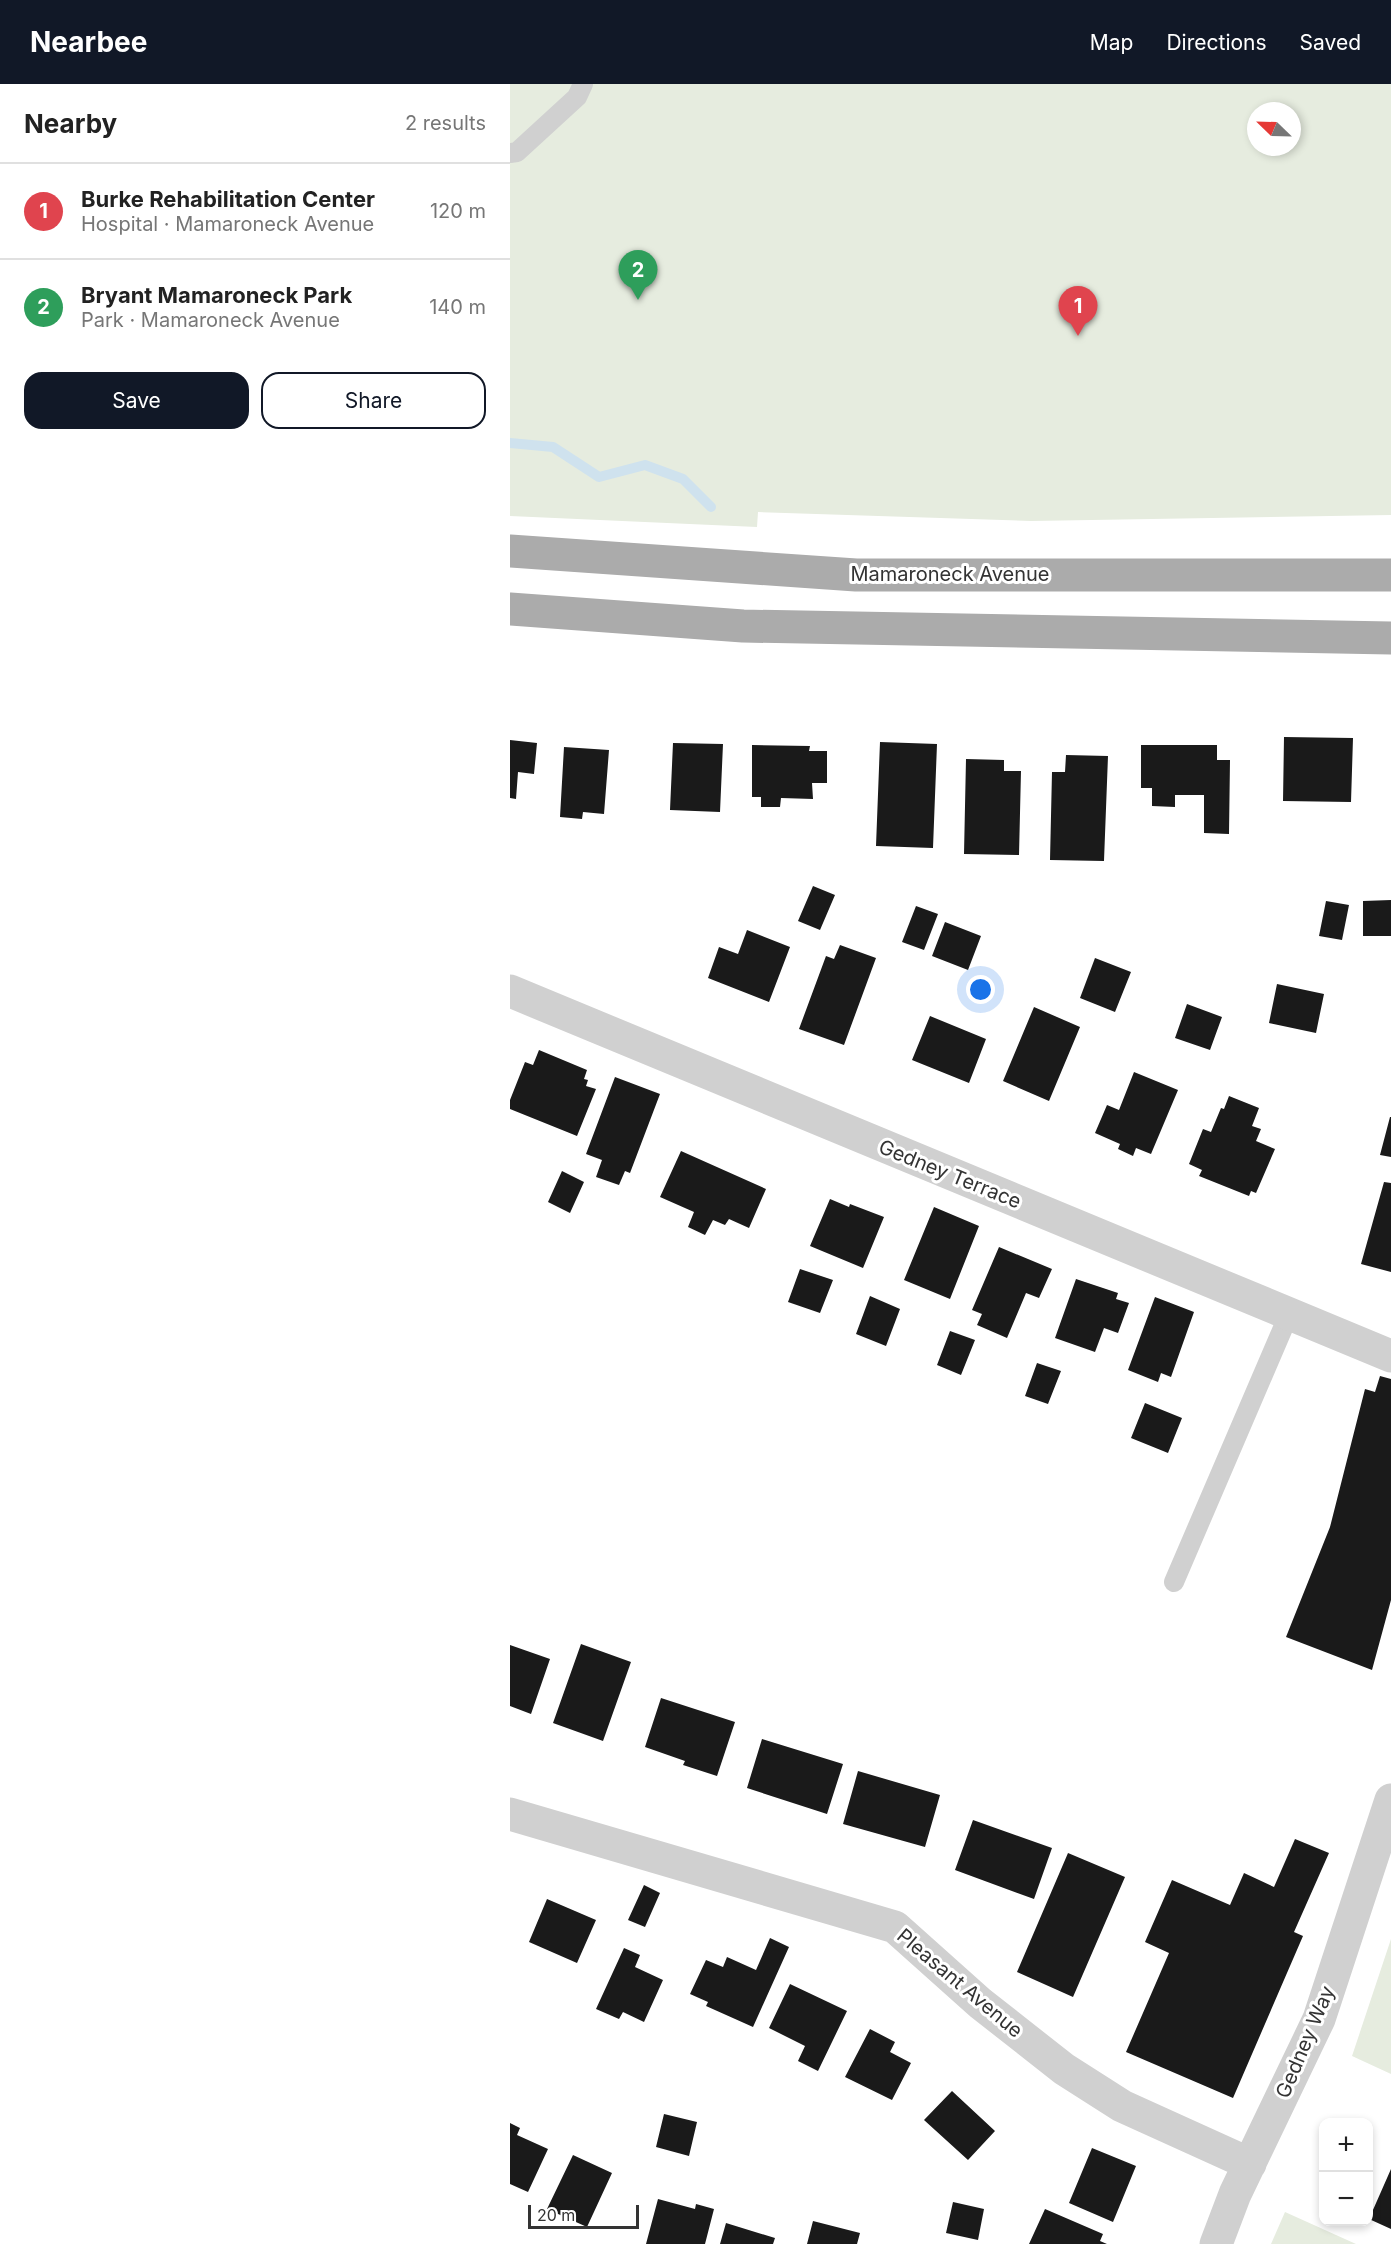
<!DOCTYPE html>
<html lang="en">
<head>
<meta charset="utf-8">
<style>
  body { margin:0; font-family:Inter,sans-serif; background:#f2f2f2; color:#222 }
  .controls { position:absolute; right:18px; bottom:18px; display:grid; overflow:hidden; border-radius:12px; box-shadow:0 3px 9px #0003 }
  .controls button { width:54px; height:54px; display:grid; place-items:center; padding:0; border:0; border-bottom:2px solid #e0e0e0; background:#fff; color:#222; font:30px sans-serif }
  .compass { position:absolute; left:737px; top:18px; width:54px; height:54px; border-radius:50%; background:#fff; box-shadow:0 3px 9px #0003; rotate:293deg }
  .scale { position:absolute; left:18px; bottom:15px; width:111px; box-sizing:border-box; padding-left:6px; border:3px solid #333; border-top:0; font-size:16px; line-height:21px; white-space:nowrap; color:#333; -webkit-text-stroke:4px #fff; paint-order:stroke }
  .you { position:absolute; left:471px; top:906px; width:21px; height:21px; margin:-15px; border:4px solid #fff; border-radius:50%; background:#1a73e8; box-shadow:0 0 0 9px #1a73e833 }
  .badge { display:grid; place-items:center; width:39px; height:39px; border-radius:50%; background:#111827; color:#fff; font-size:20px; font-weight:700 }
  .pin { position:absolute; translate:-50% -50px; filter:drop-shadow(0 2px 3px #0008) }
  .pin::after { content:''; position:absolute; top:32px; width:21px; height:18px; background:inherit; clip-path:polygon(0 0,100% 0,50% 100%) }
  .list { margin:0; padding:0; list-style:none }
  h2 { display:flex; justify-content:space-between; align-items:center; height:78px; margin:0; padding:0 24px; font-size:26px }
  h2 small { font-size:20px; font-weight:400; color:#767676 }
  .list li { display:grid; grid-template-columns:39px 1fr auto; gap:18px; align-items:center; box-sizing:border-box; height:96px; padding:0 24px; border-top:2px solid #e0e0e0 }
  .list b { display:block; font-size:22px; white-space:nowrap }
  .list p { margin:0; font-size:20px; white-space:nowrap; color:#767676 }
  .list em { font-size:20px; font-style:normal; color:#767676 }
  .actions { display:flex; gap:12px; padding:18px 24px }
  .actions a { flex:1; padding:14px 0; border:2px solid #111827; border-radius:18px; text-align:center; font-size:21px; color:#111827 }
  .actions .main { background:#111827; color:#fff }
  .map { position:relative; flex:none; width:881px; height:2160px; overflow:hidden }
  header { display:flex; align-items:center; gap:36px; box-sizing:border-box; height:84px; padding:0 30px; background:#111827; color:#fff }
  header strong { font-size:28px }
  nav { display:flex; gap:33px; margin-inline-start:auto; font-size:21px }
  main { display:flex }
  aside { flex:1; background:#fff }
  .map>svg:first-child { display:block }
</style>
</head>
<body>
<header>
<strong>Nearbee</strong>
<nav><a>Map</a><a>Directions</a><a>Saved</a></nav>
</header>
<main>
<aside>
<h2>Nearby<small>2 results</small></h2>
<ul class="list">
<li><span class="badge" style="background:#e0444e">1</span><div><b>Burke Rehabilitation Center</b><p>Hospital · Mamaroneck Avenue</p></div><em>120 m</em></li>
<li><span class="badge" style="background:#2e9e5b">2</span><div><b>Bryant Mamaroneck Park</b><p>Park · Mamaroneck Avenue</p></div><em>140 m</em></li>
</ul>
<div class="actions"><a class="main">Save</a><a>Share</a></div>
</aside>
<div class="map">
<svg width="881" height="2160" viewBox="0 0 881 2160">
  <rect width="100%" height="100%" fill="#fff"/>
  <path fill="#e6ecdf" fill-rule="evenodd" d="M 0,0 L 881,0 L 881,431 L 521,437 L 248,428 L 247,443 L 0,432 ZM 746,27 L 782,27 L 782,63 L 746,63 Z
    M 881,1855 L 881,1990 L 842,1972 Z
    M 775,2128 L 846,2160 L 761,2160 Z"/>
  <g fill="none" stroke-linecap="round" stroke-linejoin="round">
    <path stroke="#cfe2ee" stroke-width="10" d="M 0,359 L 43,363 L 89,393 L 135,381 L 173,395 L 201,423"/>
  </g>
  <path fill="#1a1a1a" d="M 774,653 L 843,654 L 841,718 L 773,717 Z
    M 0,656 L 27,659 L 24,690 L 8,688 L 6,715 L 0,714 Z
    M 370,658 L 427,660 L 423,764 L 366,762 Z
    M 163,659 L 213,660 L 210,728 L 160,726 Z
    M 242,661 L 300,662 L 299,667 L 317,667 L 317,699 L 302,699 L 303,715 L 271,714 L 270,723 L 251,723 L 251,713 L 242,713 Z
    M 631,661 L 707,661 L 707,676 L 720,676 L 719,750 L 694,749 L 694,711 L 665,711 L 665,723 L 642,722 L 642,704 L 631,704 Z
    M 54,663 L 99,666 L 94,730 L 73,728 L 72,735 L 50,733 Z
    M 556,671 L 598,672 L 594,777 L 540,776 L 542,688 L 555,688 Z
    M 456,675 L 494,676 L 494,687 L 511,687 L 509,771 L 454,770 Z
    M 303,802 L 325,811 L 310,846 L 288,837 Z
    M 881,816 L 881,852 L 853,852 L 853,817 Z
    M 816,817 L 839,821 L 832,856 L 809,852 Z
    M 406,822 L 428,830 L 414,866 L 392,858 Z
    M 435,838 L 471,852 L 458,886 L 422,872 Z
    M 237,846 L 280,863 L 259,918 L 198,894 L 209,863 L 228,870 Z
    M 330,861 L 366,874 L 334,961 L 289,945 L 316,872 L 324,875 Z
    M 585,874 L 621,888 L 605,928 L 570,914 Z
    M 767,900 L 814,910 L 806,949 L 759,939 Z
    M 677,920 L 712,933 L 700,966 L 665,954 Z
    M 524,923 L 570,943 L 539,1017 L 493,997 Z
    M 420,932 L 476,955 L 459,999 L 402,976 Z
    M 29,966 L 77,986 L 74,995 L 78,996 L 76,1002 L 86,1005 L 67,1052 L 0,1025 L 0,1016 L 15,978 L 23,981 Z
    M 624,988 L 668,1006 L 641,1070 L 626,1064 L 623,1072 L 608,1065 L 610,1060 L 585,1049 L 597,1021 L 609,1026 Z
    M 105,993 L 150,1010 L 120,1089 L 115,1087 L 109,1101 L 86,1093 L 92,1076 L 76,1070 Z
    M 719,1012 L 749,1024 L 742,1042 L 751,1045 L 746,1057 L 765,1065 L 746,1109 L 741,1107 L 739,1112 L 689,1092 L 692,1086 L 679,1080 L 693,1045 L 701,1048 L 711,1024 L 714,1025 Z
    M 880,1033 L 881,1033 L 881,1073 L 870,1071 Z
    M 171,1067 L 256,1105 L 239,1144 L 219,1135 L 215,1141 L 203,1136 L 195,1151 L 178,1143 L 184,1128 L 150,1113 Z
    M 52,1087 L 74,1098 L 60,1129 L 38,1118 Z
    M 874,1098 L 881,1099 L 881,1188 L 851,1180 Z
    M 320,1115 L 339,1123 L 340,1120 L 374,1133 L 353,1184 L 300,1162 Z
    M 424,1123 L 469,1142 L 440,1215 L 394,1196 Z
    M 489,1163 L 542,1185 L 529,1214 L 516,1209 L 497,1254 L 467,1241 L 472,1230 L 462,1226 Z
    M 290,1185 L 323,1196 L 310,1229 L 278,1218 Z
    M 566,1195 L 608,1209 L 606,1215 L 619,1219 L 608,1249 L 594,1244 L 585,1268 L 545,1254 Z
    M 360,1212 L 390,1225 L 376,1262 L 346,1250 Z
    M 645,1213 L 684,1228 L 661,1293 L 651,1289 L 648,1298 L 618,1286 Z
    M 440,1247 L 465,1256 L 451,1291 L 427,1281 Z
    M 527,1279 L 551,1287 L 538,1320 L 515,1312 Z
    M 870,1292 L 881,1295 L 881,1516 L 862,1586 L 776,1553 L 820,1443 L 855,1305 L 865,1308 Z
    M 635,1319 L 672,1334 L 658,1369 L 621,1354 Z
    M 71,1560 L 121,1578 L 93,1657 L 43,1639 Z
    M 0,1561 L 40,1575 L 21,1630 L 0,1622 Z
    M 151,1614 L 225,1638 L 207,1692 L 173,1681 L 175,1677 L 135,1663 Z
    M 252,1655 L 333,1680 L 317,1730 L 237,1704 Z
    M 348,1687 L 430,1711 L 415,1763 L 333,1740 Z
    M 463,1736 L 542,1764 L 524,1815 L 445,1786 Z
    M 785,1755 L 819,1769 L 784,1848 L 793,1852 L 723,2014 L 616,1968 L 659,1869 L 635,1858 L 662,1796 L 720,1821 L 734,1789 L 764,1803 Z
    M 558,1769 L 615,1793 L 563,1913 L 507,1888 Z
    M 134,1801 L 150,1809 L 135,1843 L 118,1836 Z
    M 37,1815 L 86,1836 L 67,1879 L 19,1858 Z
    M 260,1854 L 279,1863 L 243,1943 L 196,1922 L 198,1918 L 180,1910 L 196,1876 L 213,1883 L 217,1873 L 246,1886 Z
    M 114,1864 L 130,1871 L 125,1883 L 153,1896 L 134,1938 L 113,1928 L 109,1935 L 86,1925 Z
    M 280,1900 L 337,1927 L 308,1987 L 288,1977 L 295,1962 L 259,1944 Z
    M 360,1945 L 385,1958 L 380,1968 L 401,1979 L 382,2016 L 335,1993 Z
    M 442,2007 L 485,2047 L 458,2076 L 414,2036 Z
    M 154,2030 L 187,2038 L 179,2072 L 146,2063 Z
    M 0,2039 L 10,2044 L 7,2051 L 38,2065 L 18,2108 L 0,2100 Z
    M 582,2064 L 626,2082 L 603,2138 L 559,2119 Z
    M 63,2071 L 102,2089 L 77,2143 L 37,2125 Z
    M 881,2085 L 881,2145 L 859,2135 Z
    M 148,2115 L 185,2125 L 186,2120 L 204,2125 L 195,2160 L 136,2160 Z
    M 443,2118 L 474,2125 L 468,2156 L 436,2149 Z
    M 535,2125 L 593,2150 L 590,2157 L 597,2160 L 519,2160 Z
    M 303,2137 L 350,2149 L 347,2160 L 297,2160 Z
    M 216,2139 L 265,2154 L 263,2160 L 210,2160 Z"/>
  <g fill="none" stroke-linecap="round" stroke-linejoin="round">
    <path stroke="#d0d0d0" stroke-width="20" d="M 0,69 L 7,68 L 67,13 L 73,0
      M 664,1498 L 779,1230"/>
    <path stroke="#d0d0d0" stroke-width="33" d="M 0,907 L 881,1272
      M 0,1730 L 385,1843 L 470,1919 L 554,1985 L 612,2022 L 740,2080
      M 706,2160 L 725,2110 L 809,1935 L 881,1716"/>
    <path stroke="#ababab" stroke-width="33" d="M 0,467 L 346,491 L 881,491
      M 0,525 L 233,542 L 881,554"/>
  </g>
  <g text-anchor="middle" stroke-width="6" stroke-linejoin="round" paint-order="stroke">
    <g font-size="20" fill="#333" stroke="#fff">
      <text x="440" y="497">Mamaroneck Avenue</text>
      <text transform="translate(440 1090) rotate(22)" y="7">Gedney Terrace</text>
      <text transform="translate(450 1899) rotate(40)" y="7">Pleasant Avenue</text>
      <text transform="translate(795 1958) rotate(-67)" y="7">Gedney Way</text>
    </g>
  </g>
</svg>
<div class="controls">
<button>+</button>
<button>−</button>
</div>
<svg class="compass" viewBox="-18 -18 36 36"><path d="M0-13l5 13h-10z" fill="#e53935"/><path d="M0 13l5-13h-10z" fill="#767676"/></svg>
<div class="scale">20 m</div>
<div class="you"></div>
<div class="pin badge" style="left:568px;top:252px;background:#e0444e">1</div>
<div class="pin badge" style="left:128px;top:216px;background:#2e9e5b">2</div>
</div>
</main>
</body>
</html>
